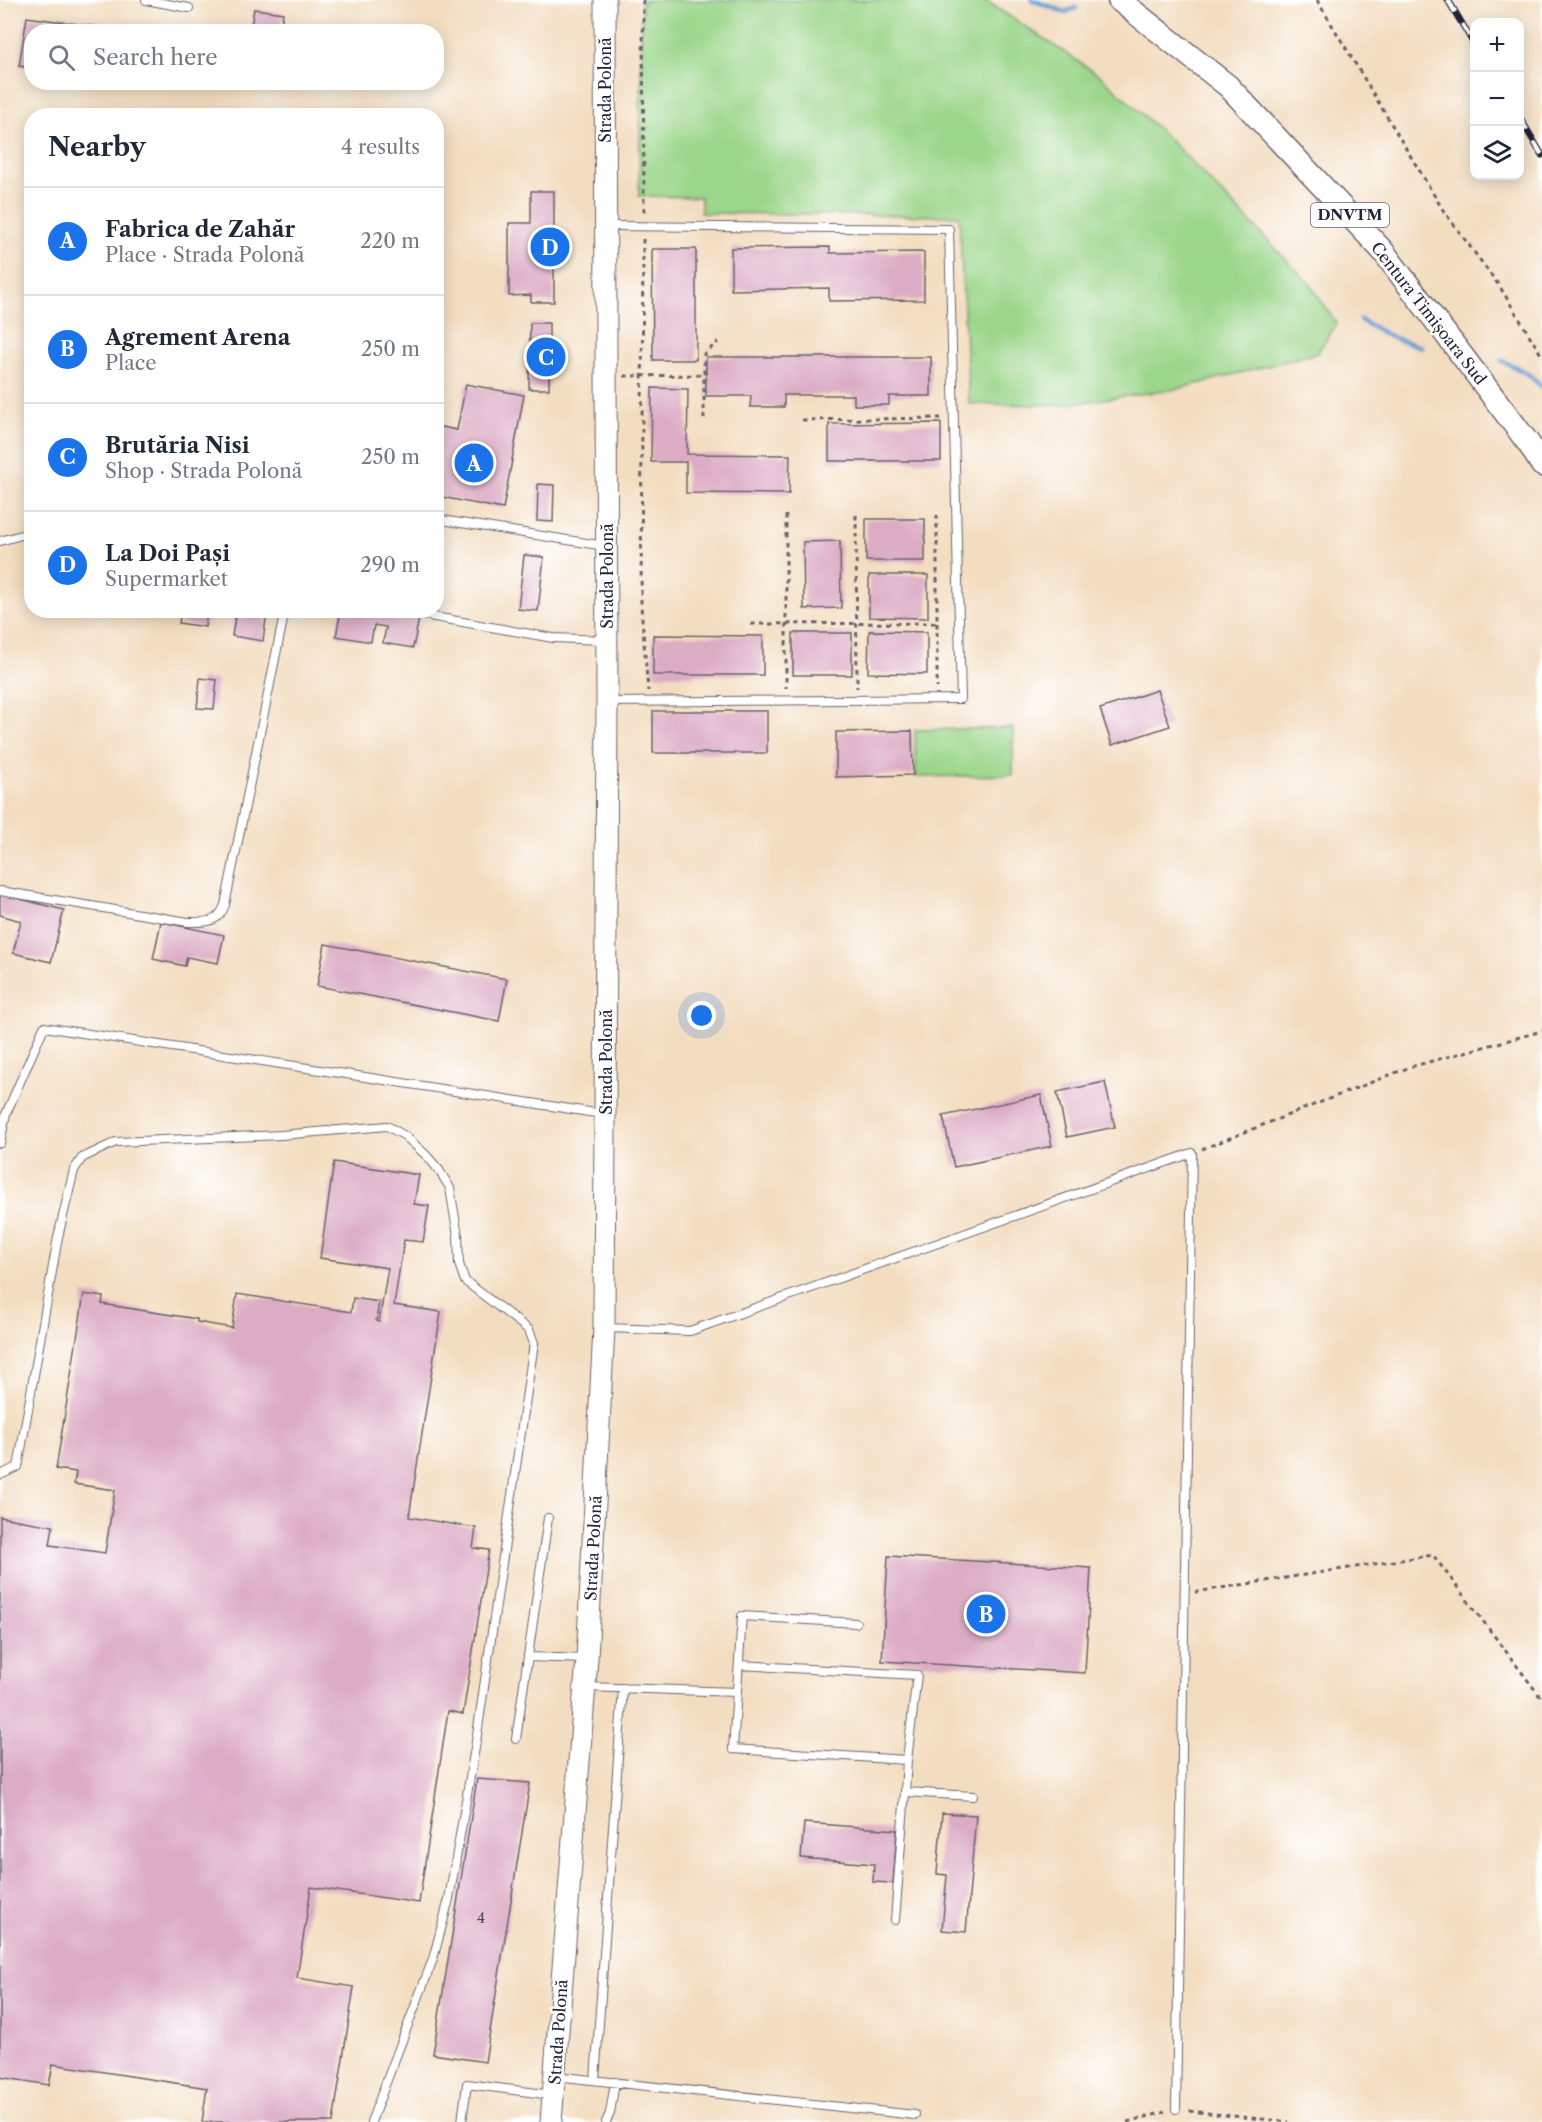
<!DOCTYPE html>
<html lang="en">
<head>
<meta charset="utf-8">
<style>
  body { margin:0; font-family:"Libre Caslon Text",serif; background:#f6f6f7; color:#1f2937 }
  .controls { position:absolute; right:18px; top:18px; display:grid; overflow:hidden; border-radius:12px; box-shadow:0 3px 15px #0003 }
  .controls button { width:54px; height:54px; display:grid; place-items:center; padding:0; border:0; border-bottom:2px solid #e0e1e3; background:#fff; color:#1f2937; font:30px sans-serif }
  .you { position:absolute; left:702px; top:1016px; width:21px; height:21px; margin:-15px; border:4px solid #fff; border-radius:50%; background:#1a73e8; box-shadow:0 0 0 9px #1a73e833 }
  .badge { display:grid; place-items:center; width:39px; height:39px; border-radius:50%; background:#1a73e8; color:#fff; font-size:20px; font-weight:700 }
  .pin { position:absolute; translate:-50% -50%; border:3px solid #fff; box-shadow:0 2px 6px #0006 }
  .list { margin:0; padding:0; list-style:none }
  h2 { display:flex; justify-content:space-between; align-items:center; height:78px; margin:0; padding:0 24px; font-size:26px }
  h2 small { font-size:20px; font-weight:400; color:#747a83 }
  .list li { display:grid; grid-template-columns:39px 1fr auto; gap:18px; align-items:center; box-sizing:border-box; height:108px; padding:0 24px; border-top:2px solid #e0e1e3 }
  .list b { display:block; font-size:22px; white-space:nowrap }
  .list p { margin:0; font-size:20px; white-space:nowrap; color:#747a83 }
  .list em { font-size:20px; font-style:normal; color:#747a83 }
  .icon { flex:none; width:33px; height:33px; fill:none; stroke:currentColor; stroke-width:2; stroke-linecap:round; stroke-linejoin:round }
  .map { position:relative; flex:none; width:1542px; height:2122px; overflow:hidden }
  .search { position:absolute; background:#fff; box-shadow:0 3px 15px #0003; left:24px; top:24px; width:420px; height:66px; display:flex; align-items:center; gap:15px; box-sizing:border-box; padding:0 21px; border-radius:24px; color:#747a83; font-size:22px }
  .panel { position:absolute; background:#fff; box-shadow:0 3px 15px #0003; left:24px; top:108px; width:420px; height:510px; border-radius:24px }
  .map>svg:first-child { display:block }
</style>
</head>
<body>
<div class="map">
<svg width="1542" height="2122" viewBox="0 0 1542 2122">
  <rect width="100%" height="100%" fill="#fff"/>
  <filter id="ink" filterUnits="userSpaceOnUse"><feTurbulence type="fractalNoise" baseFrequency=".0167" numOctaves="2"/><feDisplacementMap in="SourceGraphic" scale="12" xChannelSelector="R" yChannelSelector="G"/><feConvolveMatrix kernelMatrix="1 2 1 2 8 2 1 2 1" color-interpolation-filters="sRGB"/></filter>
  <filter id="wash" filterUnits="userSpaceOnUse"><feTurbulence type="fractalNoise" baseFrequency=".008" numOctaves="4" result="noise"/><feDisplacementMap in="SourceGraphic" scale="24" xChannelSelector="R" yChannelSelector="G"/><feGaussianBlur stdDeviation="1.35" result="paint"/><feColorMatrix in="noise" values="0 0 0 0 0 0 0 0 0 0 0 0 0 0 0 0 0 1.4 0 .05"/><feComposite in="paint" operator="in"/></filter>
  <g filter="url(#wash)">
    <rect width="100%" height="100%" fill="#f3ddc0"/>
    <path fill="#9bd68a" stroke="#5e7c62" stroke-width="1.5" d="M 642,0 L 985,0 L 1102,77 L 1170,140 L 1310,284 L 1337,324 L 1317,353 L 1177,389 L 1061,405 L 969,404 L 959,216 L 701,213 L 701,197 L 639,196 Z
      M 1013,728 L 1013,775 L 916,777 L 915,730 Z"/>
    <g fill="none" stroke-linecap="round" stroke-linejoin="round">
      <path stroke="#689ed5" stroke-width="5" d="M 1032,0 L 1065,12 L 1076,8
        M 1360,320 L 1391,337 L 1421,347
        M 1502,361 C 1518,367 1531,374 1542,387"/>
    </g>
    <g id="blocks">
      <path fill="#dcabc4" d="M 254,9 L 283,13 L 280,32 L 250,32 Z
        M 27,17 L 119,30 L 119,32 L 32,32 L 32,68 L 19,66 Z
        M 531,191 L 554,191 L 554,302 L 531,302 L 531,295 L 509,296 L 509,223 L 531,223 Z
        M 830,247 L 830,253 L 924,252 L 924,300 L 829,301 L 829,288 L 731,290 L 731,248 Z
        M 652,249 L 696,249 L 696,360 L 653,360 Z
        M 530,323 L 549,323 L 549,389 L 529,389 Z
        M 706,357 L 931,357 L 931,396 L 889,396 L 889,405 L 854,405 L 854,395 L 784,395 L 784,407 L 750,407 L 751,396 L 706,396 Z
        M 466,384 L 524,395 L 503,509 L 436,496 L 436,426 L 457,430 Z
        M 652,388 L 688,389 L 687,454 L 790,455 L 789,494 L 686,493 L 686,462 L 651,462 Z
        M 941,423 L 941,461 L 829,461 L 829,424 Z
        M 538,484 L 554,485 L 553,522 L 537,521 Z
        M 866,519 L 925,519 L 925,561 L 866,561 Z
        M 840,541 L 841,608 L 804,609 L 803,542 Z
        M 524,555 L 544,557 L 538,611 L 518,609 Z
        M 869,575 L 928,575 L 928,618 L 869,617 Z
        M 181,610 L 207,610 L 205,627 L 179,623 Z
        M 236,610 L 283,610 L 283,614 L 267,612 L 263,641 L 232,636 Z
        M 341,610 L 379,610 L 419,618 L 413,648 L 383,643 L 386,627 L 374,625 L 371,642 L 336,636 Z
        M 869,631 L 927,632 L 927,674 L 868,673 Z
        M 793,633 L 852,633 L 852,675 L 793,675 Z
        M 653,635 L 763,636 L 763,675 L 653,675 Z
        M 200,678 L 217,680 L 214,709 L 197,708 Z
        M 1157,690 L 1170,726 L 1112,745 L 1100,709 Z
        M 653,711 L 767,711 L 767,753 L 653,753 Z
        M 912,731 L 913,775 L 836,777 L 836,732 Z
        M 0,894 L 64,910 L 51,962 L 13,953 L 21,921 L 0,915 Z
        M 161,922 L 224,935 L 218,963 L 187,957 L 185,966 L 153,959 Z
        M 325,944 L 507,979 L 499,1021 L 317,986 Z
        M 1105,1082 L 1115,1127 L 1067,1137 L 1057,1092 Z
        M 1041,1095 L 1052,1146 L 954,1167 L 943,1116 Z
        M 334,1162 L 419,1175 L 414,1204 L 429,1206 L 423,1242 L 404,1240 L 394,1305 L 441,1312 L 409,1517 L 476,1528 L 473,1548 L 489,1550 L 463,1714 L 448,1711 L 419,1903 L 311,1887 L 297,1978 L 354,1987 L 333,2122 L 202,2122 L 207,2088 L 53,2064 L 49,2085 L 0,2077 L 0,1517 L 53,1526 L 50,1545 L 105,1553 L 115,1490 L 74,1484 L 76,1472 L 56,1469 L 84,1294 L 103,1297 L 102,1304 L 197,1319 L 197,1322 L 232,1328 L 237,1294 L 351,1312 L 353,1298 L 379,1302 L 376,1321 L 379,1322 L 388,1268 L 320,1258 Z
        M 888,1556 L 1091,1568 L 1085,1673 L 882,1661 Z
        M 477,1779 L 530,1783 L 485,2062 L 433,2054 Z
        M 942,1813 L 976,1815 L 966,1932 L 942,1930 L 947,1875 L 937,1874 Z
        M 804,1823 L 897,1830 L 893,1883 L 873,1882 L 874,1864 L 801,1858 Z"/>
    </g>
  </g>
  <g filter="url(#ink)">
    <use href="#blocks" fill-opacity="0" stroke="#6b636a" stroke-width="1.5"/>
    <g fill="none" stroke-linecap="round" stroke-linejoin="round">
      <g stroke="#6b636a" stroke-width="10">
        <path id="service" d="M 146,0 L 189,8
          M 607,226 L 949,229 L 961,699 L 609,702
          M 436,519 L 605,546
          M 0,541 L 32,532
          M 395,610 L 553,638 L 604,640
          M 0,891 L 188,922 C 205,922 218,924 225,905 L 285,610
          M 0,1143 L 6,1114 L 44,1027 L 602,1114
          M 606,1328 L 690,1331 L 1192,1153 L 1176,2109
          M 0,1475 L 18,1467 L 58,1237 L 74,1170 L 82,1158 L 116,1142 L 281,1135 L 387,1126 L 405,1136 L 426,1155 L 439,1170 L 450,1188 L 458,1236 L 459,1264 L 465,1281 L 529,1330 L 534,1343 L 476,1742 L 449,1899 L 433,1959 L 371,2122
          M 856,1623 L 742,1616 L 733,1749 L 907,1760 L 905,1792 L 973,1796
          M 528,1657 L 585,1659
          M 739,1665 L 917,1675 L 907,1760
          M 586,1687 L 737,1692
          M 516,1739 L 548,1518
          M 895,1920 L 905,1792
          M 555,2076 L 915,2115
          M 595,2080 L 623,1688
          M 462,2122 L 467,2084 L 552,2095
          M 606,2122 L 610,2113 L 615,2082"/>
      </g>
      <g stroke="#6b636a" stroke-width="23">
        <path id="secondary" d="M 551,2122 L 587,1659 L 604,1328 L 607,702 L 605,0"/>
      </g>
      <g stroke="#6b636a" stroke-width="25">
        <path id="primary" d="M 1119,0 L 1228,86 L 1382,250 L 1529,444 L 1542,465"/>
      </g>
      <path stroke="#6b636a" stroke-width="3" stroke-dasharray="4.5 4.5" stroke-linecap="butt" d="M 643,0 L 644,215
        M 1317,0 L 1443,210 L 1500,287 L 1542,356
        M 643,239 L 641,606 L 648,691
        M 624,376 L 704,375
        M 704,419 L 704,354 L 718,342
        M 802,420 L 941,418
        M 786,515 L 786,688
        M 856,515 L 857,688
        M 937,515 L 937,688
        M 751,624 L 937,623
        M 1202,1149 L 1410,1067 L 1542,1031
        M 1195,1592 L 1433,1555 L 1542,1699
        M 1189,2111 L 1289,2122
        M 1127,2122 L 1165,2112"/>
      <use href="#service" stroke="#fff" stroke-width="8"/>
      <use href="#secondary" stroke="#fff" stroke-width="21"/>
      <use href="#primary" stroke="#fff" stroke-width="22"/>
      <g stroke="#22223b" stroke-width="7">
        <path id="rail" d="M 1448,0 L 1474,44
          M 1520,118 L 1542,155"/>
      </g>
      <use href="#rail" stroke="#fff" stroke-width="4.5" stroke-dasharray="14" stroke-linecap="butt"/>
    </g>
  </g>
  <g text-anchor="middle" stroke-width="4.5" stroke-linejoin="round" paint-order="stroke">
    <g font-size="14" fill="#50445d">
      <text x="481" y="1923">4</text>
    </g>
    <rect fill="#fff" stroke="#646476" stroke-width="1.5" x="1311" y="203" width="78" height="24" rx="4.5"/>
    <g font-size="15" font-weight="bold" fill="#22223b">
      <text x="1350" y="220">DNVTM</text>
    </g>
    <g font-size="16" fill="#22223b" stroke="#fff">
      <text transform="translate(605 90) rotate(-90)" y="6">Strada Polonă</text>
      <text transform="translate(1429 313) rotate(52)" y="6">Centura Timișoara Sud</text>
      <text transform="translate(607 576) rotate(-90)" y="6">Strada Polonă</text>
      <text transform="translate(606 1062) rotate(-90)" y="6">Strada Polonă</text>
      <text transform="translate(593 1548) rotate(-87)" y="6">Strada Polonă</text>
      <text transform="translate(558 2032) rotate(-86)" y="6">Strada Polonă</text>
    </g>
  </g>
</svg>
<div class="controls">
<button>+</button>
<button>−</button>
<button><svg class="icon" aria-label="layers" viewBox="0 0 24 24"><path d="M12 4l9 5-9 5-9-5zM3 14l9 5 9-5"/></svg></button>
</div>
<div class="you"></div>
<div class="pin badge" style="left:474px;top:463px">A</div>
<div class="pin badge" style="left:986px;top:1614px">B</div>
<div class="pin badge" style="left:546px;top:357px">C</div>
<div class="pin badge" style="left:550px;top:247px">D</div>
<div class="search"><svg class="icon" aria-label="search" viewBox="0 0 24 24"><circle cx="10" cy="10" r="6"/><path d="M15 15l6 6"/></svg>Search here</div>
<section class="panel">
<h2>Nearby<small>4 results</small></h2>
<ul class="list">
<li><span class="badge">A</span><div><b>Fabrica de Zahăr</b><p>Place · Strada Polonă</p></div><em>220 m</em></li>
<li><span class="badge">B</span><div><b>Agrement Arena</b><p>Place</p></div><em>250 m</em></li>
<li><span class="badge">C</span><div><b>Brutăria Nisi</b><p>Shop · Strada Polonă</p></div><em>250 m</em></li>
<li><span class="badge">D</span><div><b>La Doi Pași</b><p>Supermarket</p></div><em>290 m</em></li>
</ul>
</section>
</div>
</body>
</html>
